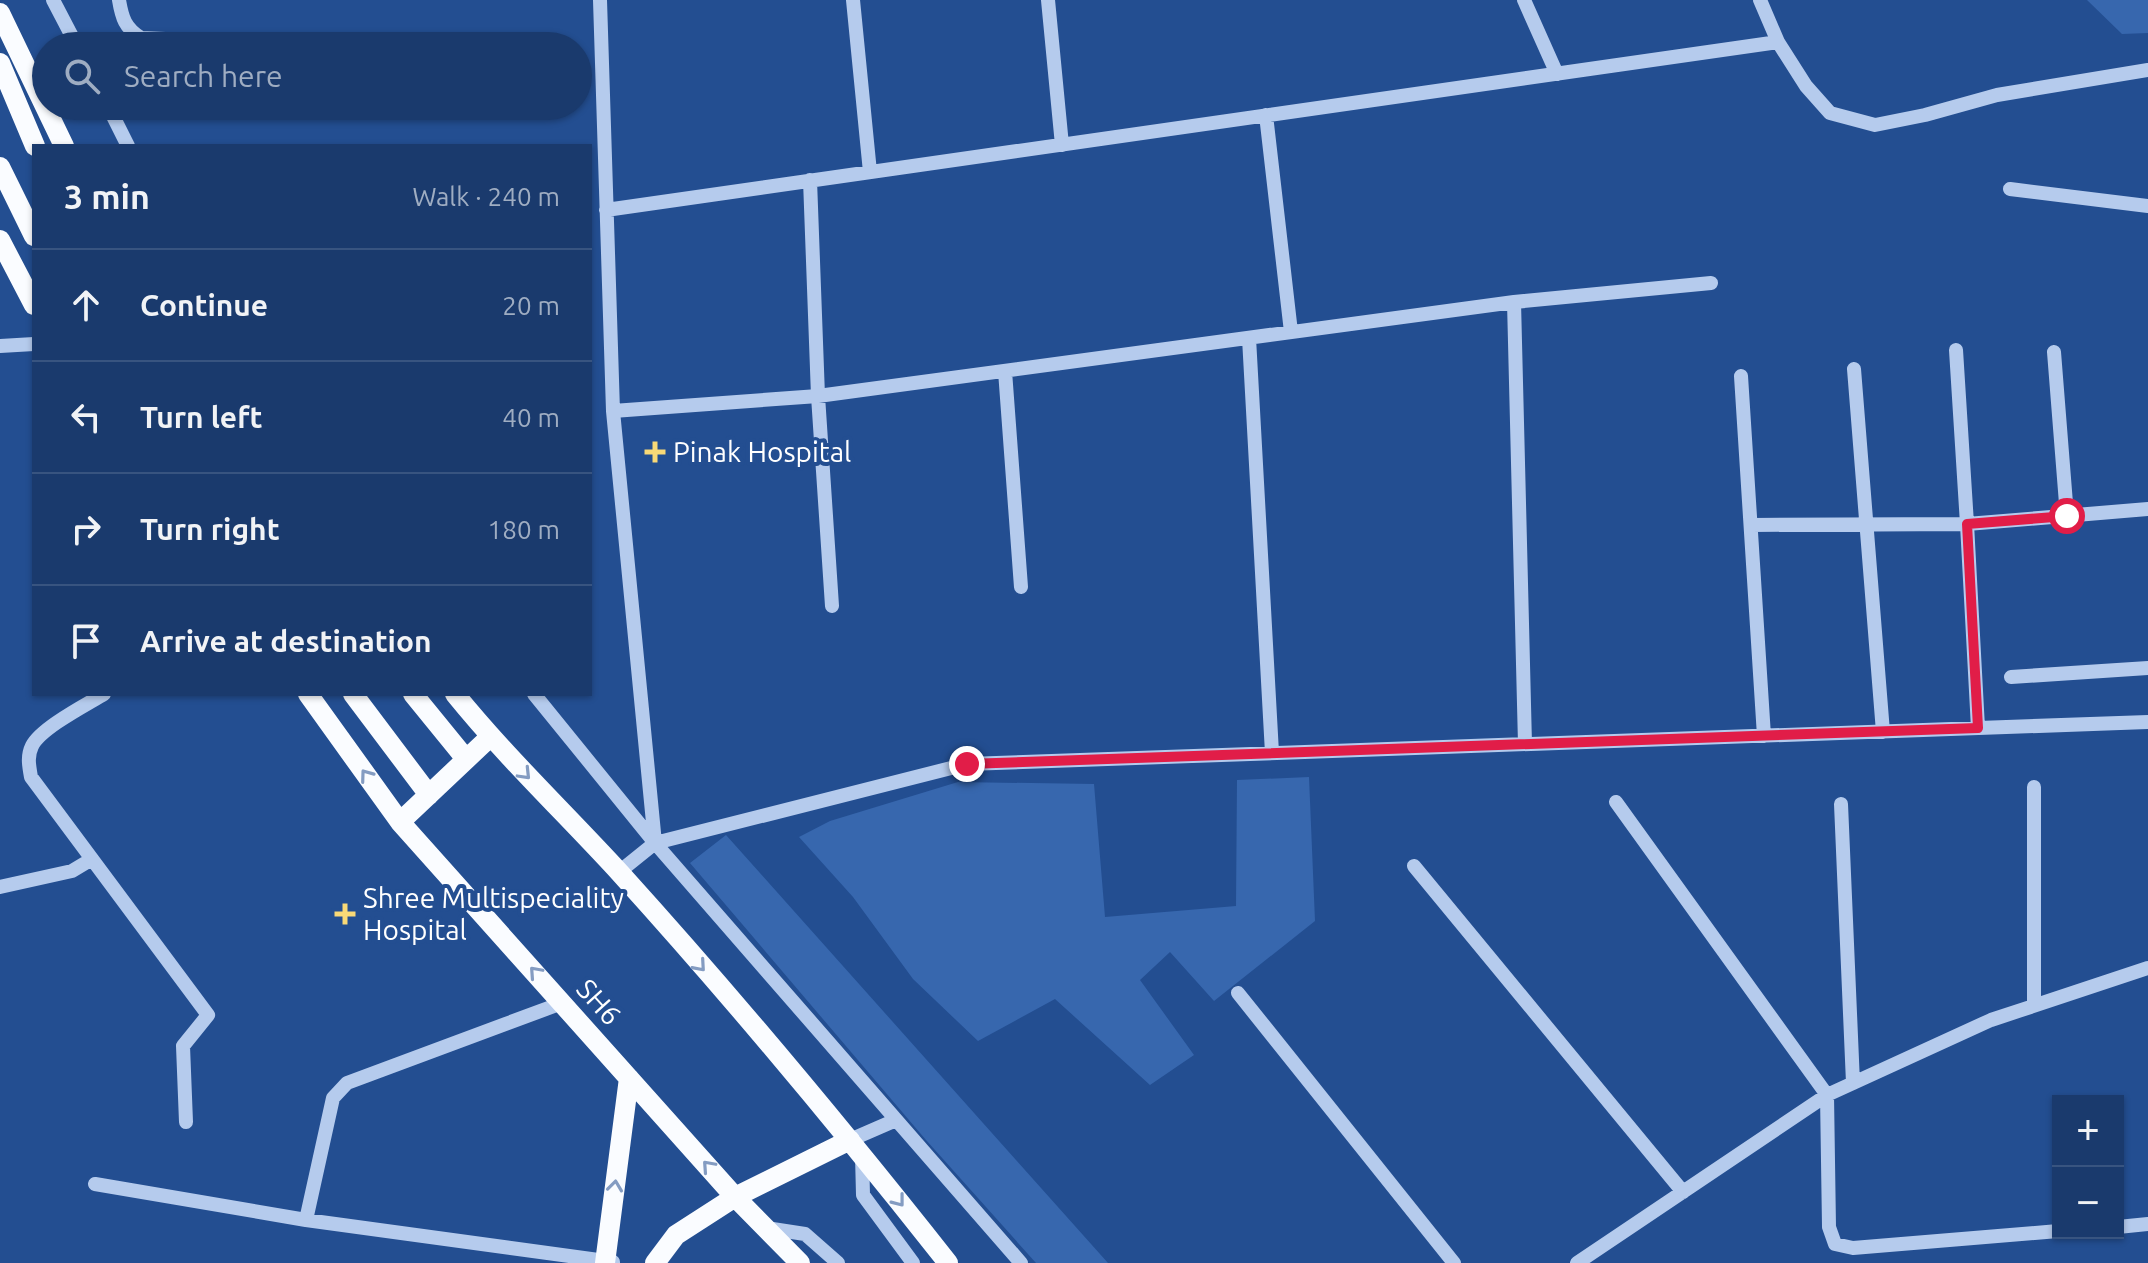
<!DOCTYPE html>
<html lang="en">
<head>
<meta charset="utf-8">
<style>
  body { margin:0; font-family:Ubuntu,sans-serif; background:#274575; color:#f1f3f6 }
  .controls { position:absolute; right:24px; bottom:24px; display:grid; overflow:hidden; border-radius:0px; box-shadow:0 2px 6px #0004 }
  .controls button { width:72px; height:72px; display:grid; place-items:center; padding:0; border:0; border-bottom:2px solid #385480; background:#1a3a6d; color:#f1f3f6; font:40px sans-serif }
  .stop { position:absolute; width:24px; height:24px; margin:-18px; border:6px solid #e11d48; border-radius:50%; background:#fff }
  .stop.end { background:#e11d48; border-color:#fff; box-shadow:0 2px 8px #0008 }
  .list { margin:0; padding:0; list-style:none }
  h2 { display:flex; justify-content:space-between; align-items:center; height:104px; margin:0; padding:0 32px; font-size:34px }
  h2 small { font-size:26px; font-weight:400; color:#9fadc2 }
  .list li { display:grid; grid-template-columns:52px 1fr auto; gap:24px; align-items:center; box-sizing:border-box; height:112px; padding:0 32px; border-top:2px solid #385480 }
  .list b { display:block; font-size:30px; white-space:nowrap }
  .list em { font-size:26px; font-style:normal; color:#9fadc2 }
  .icon { flex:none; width:44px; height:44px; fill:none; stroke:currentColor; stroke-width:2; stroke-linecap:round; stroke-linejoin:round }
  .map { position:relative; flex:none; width:2148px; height:1263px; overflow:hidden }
  .search { position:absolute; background:#1a3a6d; box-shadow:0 2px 6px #0004; left:32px; top:32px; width:560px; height:88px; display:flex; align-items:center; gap:20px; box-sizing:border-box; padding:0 28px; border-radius:44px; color:#9fadc2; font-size:30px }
  .panel { position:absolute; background:#1a3a6d; box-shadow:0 2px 6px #0004; left:32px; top:144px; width:560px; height:552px; border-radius:0px }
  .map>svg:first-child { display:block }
</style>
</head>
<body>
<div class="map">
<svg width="2148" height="1263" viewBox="0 0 2148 1263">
  <rect width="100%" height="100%" fill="#234e91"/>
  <path fill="#3767ae" d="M 2087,0 L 2148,0 L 2148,33 L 2122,34 Z
    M 1309,777 L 1315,921 L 1214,1001 L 1170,952 L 1140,980 L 1194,1055 L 1150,1085 L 1055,999 L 978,1041 L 913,979 L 853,897 L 799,837 L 830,821 L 958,782 L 1094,784 L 1105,917 L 1236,906 L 1237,780 Z
    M 726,835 L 1108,1263 L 1036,1263 L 926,1140 L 690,863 Z"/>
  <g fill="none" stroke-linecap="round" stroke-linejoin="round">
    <path stroke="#b5cbed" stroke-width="14" d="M 53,0 L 77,46
      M 119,0 C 122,18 125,28 141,38 L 331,46
      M 600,0 L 613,411 L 655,843 L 619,872
      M 853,0 L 870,172
      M 1048,0 L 1062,145
      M 1524,0 L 1557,74
      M 1760,0 L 1778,42 L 1806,86 L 1830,113 L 1875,125 L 1925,115 L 1997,95 L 2148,70
      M 108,106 L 128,146
      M 1266,115 L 1291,332
      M 810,180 L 818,396 L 832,606
      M 2010,189 L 2148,206
      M 606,210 L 1778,42
      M 1514,302 L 1525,744
      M 1249,338 L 1272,753
      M 0,346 L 34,344
      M 2054,352 L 2067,516
      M 1854,369 L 1883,732
      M 1005,371 L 1021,587
      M 1741,376 L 1764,736
      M 613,411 L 818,396 L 1514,302 L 1711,283
      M 1751,525 L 1967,524 L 1956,350
      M 2011,677 L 2148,668
      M 104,694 C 86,705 41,728 32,746 C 27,756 29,766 31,777 L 208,1015 L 183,1046 L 186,1122
      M 534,694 L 655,843 L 1021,1263
      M 1978,728 L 1967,524 L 2148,509
      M 2034,787 L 2034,1005
      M 1616,802 L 1827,1095 L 1829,1227 L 1835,1244 L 1853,1248 L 2058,1231
      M 1841,804 L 1853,1083
      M 655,843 L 967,764 L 2148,722
      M 1414,866 L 1683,1192
      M 0,887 L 72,871 L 92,859
      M 1238,993 L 1454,1263
      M 850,1140 L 896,1120
      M 862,1155 L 863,1195 L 913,1263
      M 95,1184 L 306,1220 L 613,1262
      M 306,1220 L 333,1098 L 347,1083 L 562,1003
      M 2118,1227 L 2148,1224
      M 766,1228 L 805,1234 L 838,1263
      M 1577,1263 L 1827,1095 L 1991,1020 L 2148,968"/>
    <path stroke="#fafcff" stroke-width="20" d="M 0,13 L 64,146
      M 0,63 L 35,146
      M 0,167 L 34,236
      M 0,240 L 34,305
      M 308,694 L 400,822 L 735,1197 L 800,1263
      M 353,694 L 429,795
      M 413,694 L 466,759
      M 455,694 C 506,757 565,813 620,873 C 734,999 843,1130 948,1263
      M 400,822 L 490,737
      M 605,1263 L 629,1078
      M 655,1263 L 676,1235 L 735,1197 L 850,1140"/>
  </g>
  <defs><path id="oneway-chevron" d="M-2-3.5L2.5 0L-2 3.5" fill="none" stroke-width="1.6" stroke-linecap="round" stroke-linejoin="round" transform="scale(2)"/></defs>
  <g stroke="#849cc2">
    <use href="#oneway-chevron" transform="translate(525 774) rotate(46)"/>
    <use href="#oneway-chevron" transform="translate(366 775) rotate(-126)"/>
    <use href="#oneway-chevron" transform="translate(700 966) rotate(49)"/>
    <use href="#oneway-chevron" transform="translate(535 972) rotate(-132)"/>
    <use href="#oneway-chevron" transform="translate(708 1166) rotate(-132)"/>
    <use href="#oneway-chevron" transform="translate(615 1186) rotate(-83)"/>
    <use href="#oneway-chevron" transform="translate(899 1201) rotate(52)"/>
  </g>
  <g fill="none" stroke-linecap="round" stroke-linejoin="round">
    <path stroke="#e11d48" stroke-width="10" d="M 967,764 L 1978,728 L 1967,524 L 2067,516"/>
  </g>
  <g fill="#f8d977" stroke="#234e91" stroke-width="3">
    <path d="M651 440h8v8h8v8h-8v8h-8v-8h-8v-8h8z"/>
    <path d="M341 902h8v8h8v8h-8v8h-8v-8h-8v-8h8z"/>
  </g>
  <g text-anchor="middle" stroke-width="8" stroke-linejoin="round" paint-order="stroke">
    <g font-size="28" fill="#fff" stroke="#234e91" text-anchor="start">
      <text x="673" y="462">Pinak Hospital</text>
      <text x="363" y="908">Shree Multispeciality<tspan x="363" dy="32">Hospital</tspan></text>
    </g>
    <g font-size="28" fill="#fff" stroke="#234e91">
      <text transform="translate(599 1002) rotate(48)" y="10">SH6</text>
    </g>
  </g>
</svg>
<div class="controls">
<button>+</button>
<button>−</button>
</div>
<div class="stop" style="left:2067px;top:516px"></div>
<div class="stop end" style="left:967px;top:764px"></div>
<div class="search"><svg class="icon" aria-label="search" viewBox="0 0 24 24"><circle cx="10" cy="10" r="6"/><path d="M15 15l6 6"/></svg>Search here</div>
<section class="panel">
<h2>3 min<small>Walk · 240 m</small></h2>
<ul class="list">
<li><svg class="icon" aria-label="ahead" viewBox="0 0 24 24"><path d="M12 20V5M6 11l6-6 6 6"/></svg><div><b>Continue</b></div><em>20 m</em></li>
<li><svg class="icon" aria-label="left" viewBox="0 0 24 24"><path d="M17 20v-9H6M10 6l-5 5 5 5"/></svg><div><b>Turn left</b></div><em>40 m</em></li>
<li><svg class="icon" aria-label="right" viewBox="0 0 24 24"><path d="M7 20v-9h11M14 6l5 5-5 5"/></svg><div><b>Turn right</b></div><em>180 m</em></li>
<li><svg class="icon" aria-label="arrive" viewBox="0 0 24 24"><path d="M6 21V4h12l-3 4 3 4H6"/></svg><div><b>Arrive at destination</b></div></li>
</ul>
</section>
</div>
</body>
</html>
